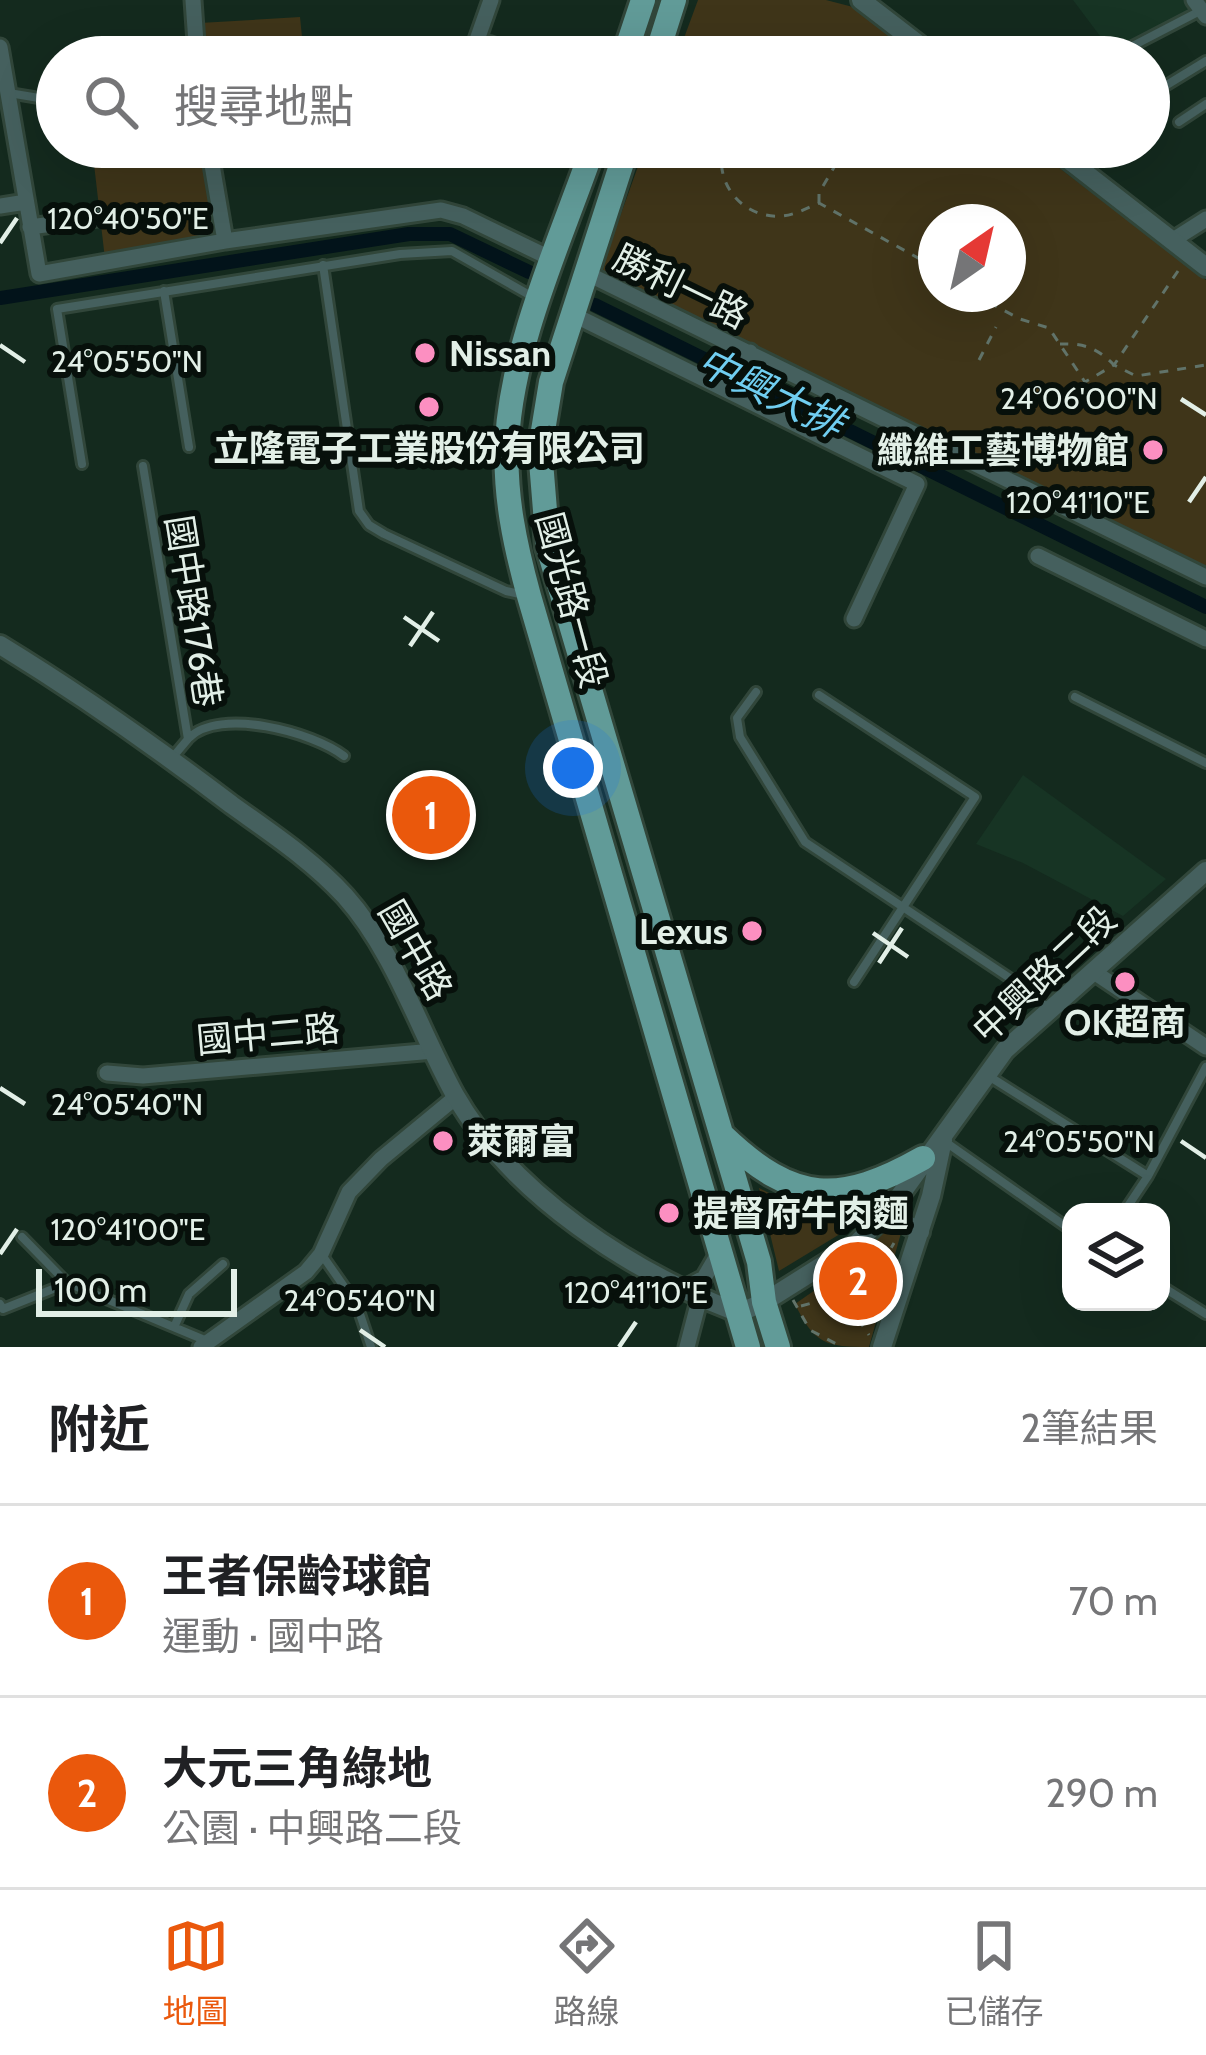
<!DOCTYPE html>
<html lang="zh-TW">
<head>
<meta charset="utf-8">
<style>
  body { margin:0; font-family:Cabin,"Noto Sans TC",sans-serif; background:#f6f6f6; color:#202124 }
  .controls { position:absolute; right:36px; bottom:36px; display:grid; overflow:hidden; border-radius:24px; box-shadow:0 12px 48px #0002 }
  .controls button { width:108px; height:108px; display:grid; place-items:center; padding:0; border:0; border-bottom:3px solid #e0e0e0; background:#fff; color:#202124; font:60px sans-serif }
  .compass { position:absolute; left:918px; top:204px; width:108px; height:108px; border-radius:50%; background:#fff; box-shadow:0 12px 48px #0002; rotate:34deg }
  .scale { position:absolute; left:36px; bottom:30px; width:201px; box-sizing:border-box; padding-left:12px; border:6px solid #e2efe7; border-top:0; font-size:33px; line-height:42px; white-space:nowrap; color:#e2efe7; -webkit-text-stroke:9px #07100b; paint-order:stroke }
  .you { position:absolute; left:573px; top:768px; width:42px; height:42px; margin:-30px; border:9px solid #fff; border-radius:50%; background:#1a73e8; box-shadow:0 0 0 18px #1a73e833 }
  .badge { display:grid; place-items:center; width:78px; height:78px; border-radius:50%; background:#ea580c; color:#fff; font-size:39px; font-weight:700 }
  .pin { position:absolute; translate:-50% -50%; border:6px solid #fff; box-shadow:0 3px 12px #0006 }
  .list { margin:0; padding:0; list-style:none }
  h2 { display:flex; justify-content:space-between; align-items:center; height:156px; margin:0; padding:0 48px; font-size:51px }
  h2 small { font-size:39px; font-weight:400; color:#757577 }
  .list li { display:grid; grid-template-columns:78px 1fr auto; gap:36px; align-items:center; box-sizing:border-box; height:192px; padding:0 48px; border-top:3px solid #e0e0e0 }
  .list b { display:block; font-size:45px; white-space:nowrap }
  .list p { margin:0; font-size:39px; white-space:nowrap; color:#757577 }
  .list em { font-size:39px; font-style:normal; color:#757577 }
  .icon { flex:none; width:66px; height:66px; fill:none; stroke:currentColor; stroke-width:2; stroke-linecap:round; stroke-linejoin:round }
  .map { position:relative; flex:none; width:1206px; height:1347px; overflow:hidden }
  .search { position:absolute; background:#fff; box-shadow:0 12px 48px #0002; left:36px; right:36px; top:36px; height:132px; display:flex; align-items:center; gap:30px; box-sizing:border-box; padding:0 42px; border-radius:66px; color:#757577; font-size:45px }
  .sheet { height:540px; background:#fff }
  nav { display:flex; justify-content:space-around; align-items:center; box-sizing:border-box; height:168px; border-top:3px solid #e0e0e0; background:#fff; font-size:33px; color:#757577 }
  nav a { display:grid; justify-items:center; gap:6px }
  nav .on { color:#ea580c }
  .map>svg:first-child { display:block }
</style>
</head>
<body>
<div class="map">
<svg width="1206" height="1347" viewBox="0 0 1206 1347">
  <rect width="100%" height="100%" fill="#142a1e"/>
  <path fill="#173424" d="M 1073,0 L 1190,0 L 1196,9 L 1112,52 Z
    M 1023,775 L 1166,879 L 1123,916 L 1023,863 L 976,844 Z"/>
  <path fill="#3f3519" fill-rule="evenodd" d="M 698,0 L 826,0 L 853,7 L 917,57 L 677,57 Z
    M 300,17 L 304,57 L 204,57 L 200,23 Z
    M 92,147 L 202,149 L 215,218 L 211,241 L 105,259 Z
    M 645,147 L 1032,147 L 1206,280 L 1206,569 L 600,272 ZM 936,222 L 1008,222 L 1008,294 L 936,294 Z
    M 759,1188 L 798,1207 L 854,1216 L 840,1234 L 779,1271 Z
    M 884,1227 L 901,1233 L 869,1347 C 826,1347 814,1344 795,1304 L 858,1260 Z"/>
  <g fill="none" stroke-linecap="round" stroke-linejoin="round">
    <path stroke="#02131a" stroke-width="14" d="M 0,298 L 409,234 L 450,234 L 529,272
      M 595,305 L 1206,607"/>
    <g stroke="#31463a" stroke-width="14">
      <path id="service" d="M 1121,52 L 1200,11
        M 9,93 L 57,101
        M 1152,94 L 1206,61
        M 1179,122 L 1206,104
        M 323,265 L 359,511 L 369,525 L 384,534 L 506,591 L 524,595
        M 164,291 L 189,447
        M 82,464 L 57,309 L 400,254 L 452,251 L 533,297
        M 143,466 L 188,739 L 172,758
        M 756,692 L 737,718 L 740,737 L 805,842 L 1020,985 L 1049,1009
        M 819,695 L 975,797 L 854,982
        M 1075,697 L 1206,763
        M 189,738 C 219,707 313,732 344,756
        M 987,1075 L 1148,1176
        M 944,1141 L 1071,1230
        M 1124,1212 L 1148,1176 L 1206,1067
        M 22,1237 L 67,1283
        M 322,1255 L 357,1305 L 371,1347
        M 1070,1275 L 1071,1274
        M 1161,1286 L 1206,1314
        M 0,1304 L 3,1309 L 68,1283 L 207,1341
        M 175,1325 L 189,1294 L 223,1264"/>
    </g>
    <g stroke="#31463a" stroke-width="16">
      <path id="pedestrian" d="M 490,42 L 535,57"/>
    </g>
    <g stroke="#31463a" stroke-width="21">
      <path id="minor" d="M 193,0 L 197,57
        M 1194,0 L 1206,16
        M 0,47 L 39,274 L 225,241 L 441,210 L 463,216 L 554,260
        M 471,57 L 491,0
        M 209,147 L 225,241
        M 0,206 L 26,202
        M 30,227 L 97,218
        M 1173,240 L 1206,219
        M 586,273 L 1206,577
        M 572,314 L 917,484 L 854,619
        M 731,391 L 750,352
        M 1038,556 L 1206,639
        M 1094,972 L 1206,1047
        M 107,1073 L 143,1076 L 434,1051
        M 681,1290 L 704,1278 L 718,1254
        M 201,1347 L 306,1272 L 321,1254 L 349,1192 L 381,1159 L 456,1097
        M 687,1347 L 700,1297"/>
    </g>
    <g stroke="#31463a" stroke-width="24">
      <path id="tertiary" d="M 861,0 L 935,57
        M 1052,147 L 1206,267
        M 0,645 C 80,694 157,748 232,805 C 271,833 312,860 345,896 C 395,952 419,1030 455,1095 C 512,1195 633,1273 739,1313 L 764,1302 L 855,1245 L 888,1212 L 1005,1050 L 1206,871
        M 847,1190 L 920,1232
        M 882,1347 L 931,1196 L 943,1140"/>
    </g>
    <g stroke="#31463a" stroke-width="30">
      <path id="primary" d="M 624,57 L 643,0
        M 656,57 L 674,0
        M 593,147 C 561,239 512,344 507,441 C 504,494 515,545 529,596 L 748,1347
        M 627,147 L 551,382 L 540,449 L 548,547 L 759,1262 L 764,1302 L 778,1347
        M 723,1136 C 794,1204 840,1205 923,1158"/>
    </g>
    <path stroke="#617369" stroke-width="3" stroke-dasharray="9 9" stroke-linecap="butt" d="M 870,57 L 885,39
      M 723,147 C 714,184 743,219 782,216 C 795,215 807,208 819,203 L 936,268
      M 819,203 L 819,193 L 846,147
      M 1178,271 L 1114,365 L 1136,376 L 1206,365
      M 973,294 L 1020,319 L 1049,328 L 1085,382 L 1114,365 C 1097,348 1084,343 1060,344
      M 979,360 L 996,327
      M 793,1300 L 810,1330 L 842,1347
      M 801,1306 L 823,1300 L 842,1311
      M842 1316a8 8 0 1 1 16 0a8 8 0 1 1-16 0Z
      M 855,1310 L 894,1243
      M 858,1319 L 869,1335"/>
    <use href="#service" stroke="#45605e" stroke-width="8"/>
    <use href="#pedestrian" stroke="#45605e" stroke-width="10"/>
    <use href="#minor" stroke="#45605e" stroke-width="15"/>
    <use href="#tertiary" stroke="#45605e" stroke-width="18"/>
    <use href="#primary" stroke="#619b98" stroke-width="24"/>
  </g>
  <path fill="none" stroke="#e2efe7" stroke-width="4.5" d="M 0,243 L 17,218M 0,345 L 25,362M 1181,399 L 1206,415M 1189,502 L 1206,477M 404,617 L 439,641M 410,646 L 433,612M 873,933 L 908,957M 879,963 L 902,928M 0,1088 L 25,1104M 1181,1141 L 1206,1158M 0,1254 L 17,1229M 360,1330 L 385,1347M 619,1347 L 636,1322"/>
  <g fill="#fc8fc1" stroke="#07100b" stroke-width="4.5">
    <circle cx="425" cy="353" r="12"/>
    <circle cx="429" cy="407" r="12"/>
    <circle cx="1153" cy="450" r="12"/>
    <circle cx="752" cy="931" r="12"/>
    <circle cx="1125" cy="982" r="12"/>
    <circle cx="443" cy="1141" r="12"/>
    <circle cx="669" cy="1213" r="12"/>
  </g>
  <g text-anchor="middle" stroke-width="12" stroke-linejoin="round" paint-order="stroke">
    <g font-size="36" fill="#e2efe7" stroke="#07100b">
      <text transform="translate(681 286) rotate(26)" y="13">勝利一路</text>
      <text transform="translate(572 600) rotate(75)" y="13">國光路一段</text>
      <text transform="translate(194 611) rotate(81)" y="13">國中路176巷</text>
      <text transform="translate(416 950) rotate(60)" y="13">國中路</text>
      <text transform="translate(1044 974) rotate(-43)" y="13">中興路二段</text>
      <text transform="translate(268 1034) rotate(-5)" y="13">國中二路</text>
    </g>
    <g font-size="36" font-weight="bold" fill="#e2efe7" stroke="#07100b" text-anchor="start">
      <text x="449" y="366">Nissan</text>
      <text x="429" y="461" text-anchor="middle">立隆電子工業股份有限公司</text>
      <text x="1129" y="463" text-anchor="end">纖維工藝博物館</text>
      <text x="728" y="944" text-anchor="end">Lexus</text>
      <text x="1125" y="1035" text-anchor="middle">OK超商</text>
      <text x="467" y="1154">萊爾富</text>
      <text x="693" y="1226">提督府牛肉麵</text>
    </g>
    <g font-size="39" font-style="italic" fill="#70cef1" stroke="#07100b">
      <text transform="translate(771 392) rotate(26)" y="14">中興大排</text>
    </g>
  </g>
  <g font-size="30" text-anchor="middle" fill="#e2efe7" stroke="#07100b" stroke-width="12" stroke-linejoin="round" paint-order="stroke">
    <text x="128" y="229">120°40'50"E</text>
    <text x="127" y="372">24°05'50"N</text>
    <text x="1079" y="409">24°06'00"N</text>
    <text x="1078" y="513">120°41'10"E</text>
    <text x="127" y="1115">24°05'40"N</text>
    <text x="1079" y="1152">24°05'50"N</text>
    <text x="128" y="1240">120°41'00"E</text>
    <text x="636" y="1303">120°41'10"E</text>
    <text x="360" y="1311">24°05'40"N</text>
  </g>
</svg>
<div class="controls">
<button><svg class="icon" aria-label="layers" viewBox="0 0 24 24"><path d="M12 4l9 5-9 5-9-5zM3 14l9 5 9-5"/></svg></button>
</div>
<svg class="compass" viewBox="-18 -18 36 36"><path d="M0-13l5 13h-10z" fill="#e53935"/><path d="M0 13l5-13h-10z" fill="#757577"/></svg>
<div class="scale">100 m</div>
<div class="you"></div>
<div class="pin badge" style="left:431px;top:815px">1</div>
<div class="pin badge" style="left:858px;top:1281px">2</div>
<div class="search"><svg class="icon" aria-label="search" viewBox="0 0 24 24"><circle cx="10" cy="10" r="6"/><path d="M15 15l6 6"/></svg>搜尋地點</div>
</div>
<section class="sheet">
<h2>附近<small>2筆結果</small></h2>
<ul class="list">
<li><span class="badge">1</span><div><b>王者保齡球館</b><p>運動 · 國中路</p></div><em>70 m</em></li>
<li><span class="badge">2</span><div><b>大元三角綠地</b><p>公園 · 中興路二段</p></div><em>290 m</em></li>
</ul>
</section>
<nav>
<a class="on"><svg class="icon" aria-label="map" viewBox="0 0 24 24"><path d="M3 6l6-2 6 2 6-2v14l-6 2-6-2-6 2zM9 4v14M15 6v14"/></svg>地圖</a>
<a><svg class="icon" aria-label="directions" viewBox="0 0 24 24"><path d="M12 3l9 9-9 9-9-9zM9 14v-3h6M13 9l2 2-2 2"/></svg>路線</a>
<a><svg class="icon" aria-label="saved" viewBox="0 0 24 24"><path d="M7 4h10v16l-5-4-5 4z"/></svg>已儲存</a>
</nav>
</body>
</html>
